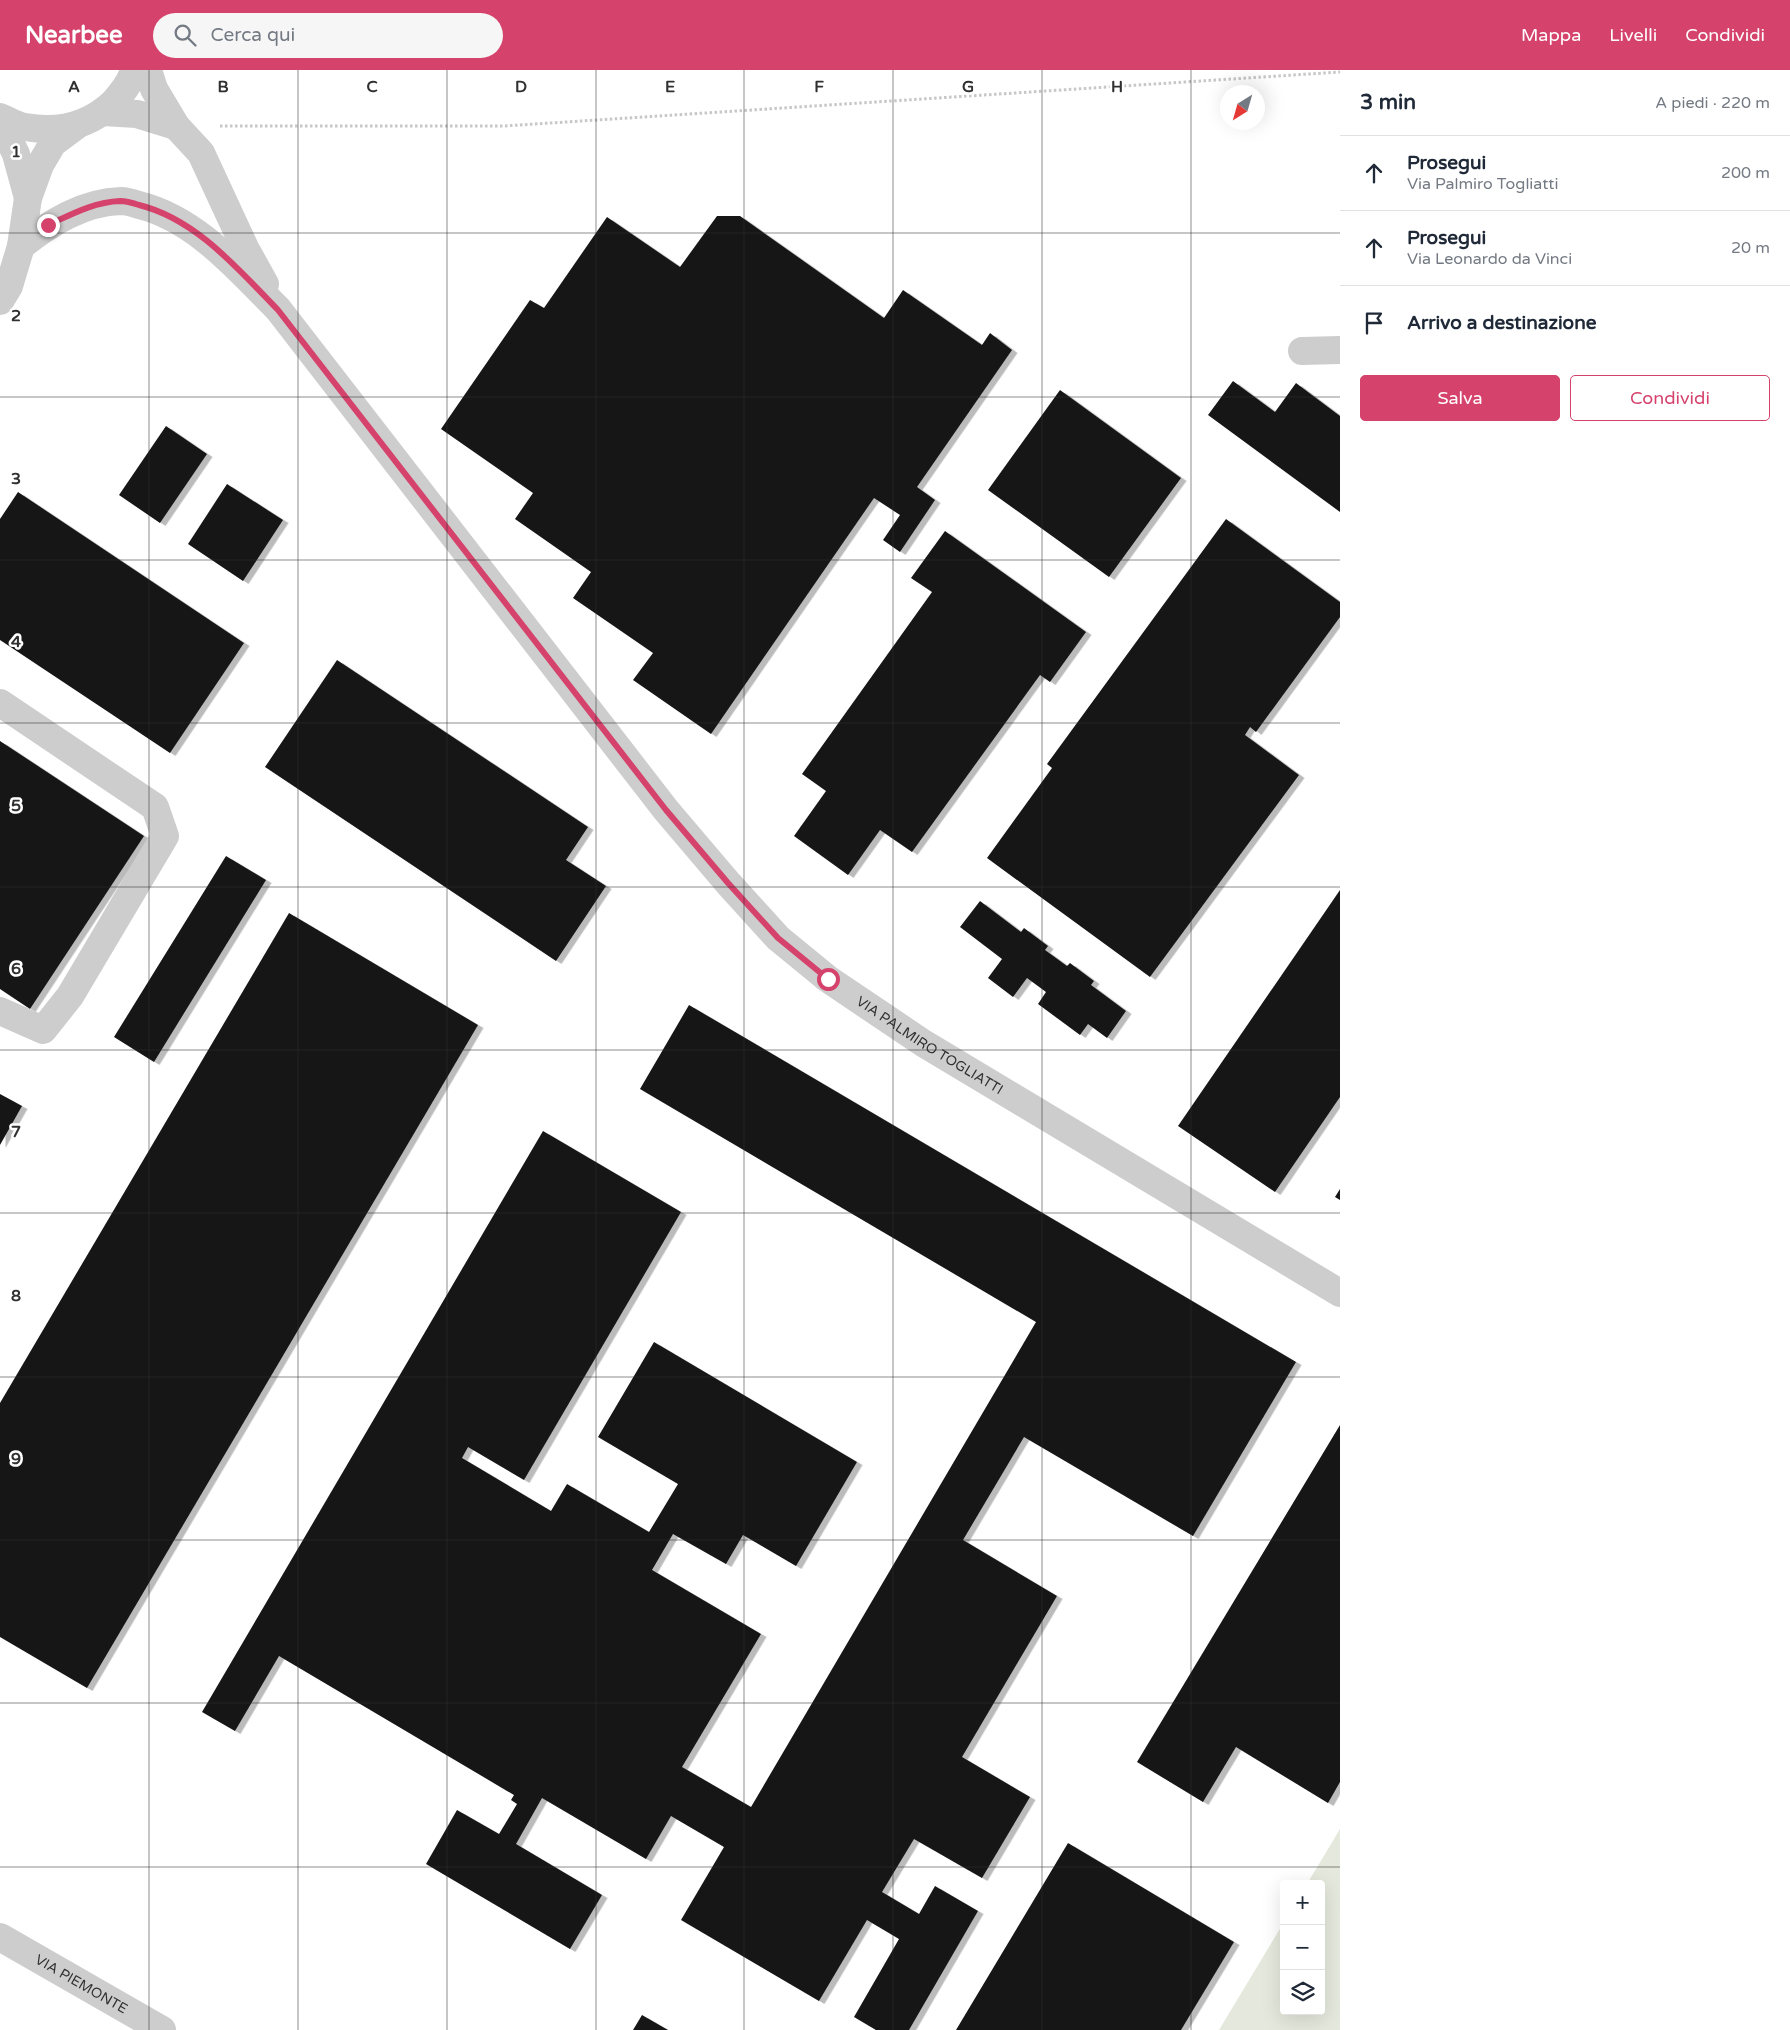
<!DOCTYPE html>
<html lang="it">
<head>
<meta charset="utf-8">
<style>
  body { margin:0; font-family:"Varela Round",sans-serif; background:#f6f6f7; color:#1f2937 }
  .controls { position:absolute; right:15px; bottom:15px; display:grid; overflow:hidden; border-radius:5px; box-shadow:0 5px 20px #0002 }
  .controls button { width:45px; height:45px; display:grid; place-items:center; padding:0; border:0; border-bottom:1px solid #e0e1e3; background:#fff; color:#1f2937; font:25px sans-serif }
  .compass { position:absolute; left:1220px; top:15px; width:45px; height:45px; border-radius:50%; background:#fff; box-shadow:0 5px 20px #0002; rotate:217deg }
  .stop { position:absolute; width:15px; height:15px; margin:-11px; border:4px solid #d5436d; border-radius:50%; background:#fff }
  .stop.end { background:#d5436d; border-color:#fff; box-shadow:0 1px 5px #0008 }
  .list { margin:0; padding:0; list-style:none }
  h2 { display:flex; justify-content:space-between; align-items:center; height:65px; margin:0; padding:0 20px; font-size:21px }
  h2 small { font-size:16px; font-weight:400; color:#747a83 }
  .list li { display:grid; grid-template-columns:32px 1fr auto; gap:15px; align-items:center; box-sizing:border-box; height:75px; padding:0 20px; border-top:1px solid #e0e1e3 }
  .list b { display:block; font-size:19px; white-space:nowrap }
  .list p { margin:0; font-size:16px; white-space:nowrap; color:#747a83 }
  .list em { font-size:16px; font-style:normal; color:#747a83 }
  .actions { display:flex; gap:10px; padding:15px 20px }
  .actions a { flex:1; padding:11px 0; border:1px solid #d5436d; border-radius:5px; text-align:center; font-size:18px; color:#d5436d }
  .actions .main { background:#d5436d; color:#fff }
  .icon { flex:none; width:28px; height:28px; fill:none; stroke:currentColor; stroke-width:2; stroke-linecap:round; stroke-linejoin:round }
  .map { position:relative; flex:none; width:1340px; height:1960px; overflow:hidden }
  header { display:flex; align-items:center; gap:30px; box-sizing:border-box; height:70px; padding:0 25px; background:#d5436d; color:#fff }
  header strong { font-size:24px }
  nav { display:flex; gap:28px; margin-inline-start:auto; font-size:18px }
  .search { width:350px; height:45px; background:#f6f6f7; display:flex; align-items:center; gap:12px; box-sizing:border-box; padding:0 18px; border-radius:28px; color:#747a83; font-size:19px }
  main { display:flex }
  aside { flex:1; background:#fff }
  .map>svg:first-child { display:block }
</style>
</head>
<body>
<header>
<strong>Nearbee</strong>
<div class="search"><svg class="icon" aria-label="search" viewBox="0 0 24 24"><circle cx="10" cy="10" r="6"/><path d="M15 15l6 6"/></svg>Cerca qui</div>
<nav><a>Mappa</a><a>Livelli</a><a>Condividi</a></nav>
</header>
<main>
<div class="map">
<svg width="1340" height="1960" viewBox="0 0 1340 1960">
  <defs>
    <filter id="shadow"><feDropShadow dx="5.5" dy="3" stdDeviation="0" flood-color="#0004"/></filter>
  </defs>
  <rect width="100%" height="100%" fill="#fff"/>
  <path fill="#e5e8dc" d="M 1340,1759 L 1340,1960 L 1219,1960 L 1284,1852 L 1284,1941 L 1321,1941 L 1321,1814 L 1307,1814 Z"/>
  <path fill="#171717" filter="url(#shadow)" d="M 717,146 L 740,146 L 884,248 L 903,220 L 982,275 L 990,263 L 1012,280 L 917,417 L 935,430 L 900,482 L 883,470 L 900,445 L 874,428 L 711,664 L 633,610 L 653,583 L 573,528 L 591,502 L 515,449 L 533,423 L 441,359 L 530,230 L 544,238 L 607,147 L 680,197 Z
    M 1233,311 L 1275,342 L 1296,313 L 1340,346 L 1340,442 L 1208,345 Z
    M 1060,320 L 1181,408 L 1109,507 L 988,420 Z
    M 166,356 L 207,384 L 160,453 L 119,425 Z
    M 227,414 L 283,450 L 243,511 L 188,474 Z
    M 18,422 L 244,573 L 170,683 L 0,570 L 0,449 Z
    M 1226,449 L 1340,532 L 1340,547 L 1256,662 L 1250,657 L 1245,665 L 1299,705 L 1150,907 L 987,788 L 1052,698 L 1047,694 Z
    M 945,461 L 1086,562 L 1050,612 L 1040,605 L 912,782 L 880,760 L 848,805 L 794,766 L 826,721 L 802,704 L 932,522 L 911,508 Z
    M 337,590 L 588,757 L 566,790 L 606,816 L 556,891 L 265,697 Z
    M 0,671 L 144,766 L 30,939 L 0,919 Z
    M 226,786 L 266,810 L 154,992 L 114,967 Z
    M 1340,820 L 1340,1027 L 1275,1122 L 1178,1056 Z
    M 980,831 L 1021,862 L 1024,858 L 1048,876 L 1045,880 L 1067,896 L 1070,893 L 1094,911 L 1091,915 L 1126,941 L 1107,968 L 1088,954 L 1080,965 L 1038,934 L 1046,922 L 1027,908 L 1013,927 L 988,908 L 1002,889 L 960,857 Z
    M 289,843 L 478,955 L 87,1618 L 0,1567 L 0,1333 Z
    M 689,935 L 1296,1292 L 1193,1466 L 1024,1367 L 963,1470 L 1057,1526 L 962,1687 L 1030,1727 L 982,1808 L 914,1769 L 882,1822 L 919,1844 L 935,1816 L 978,1841 L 909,1960 L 876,1960 L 854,1947 L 899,1869 L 867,1850 L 819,1931 L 681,1850 L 724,1777 L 671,1746 L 646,1789 L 542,1728 L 516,1774 L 602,1825 L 570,1879 L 426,1794 L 457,1740 L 499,1764 L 517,1734 L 511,1730 L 514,1725 L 279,1586 L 235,1661 L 202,1642 L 543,1061 L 681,1142 L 524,1410 L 468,1377 L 462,1388 L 551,1441 L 567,1414 L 649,1462 L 678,1414 L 598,1367 L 654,1272 L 857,1392 L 796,1496 L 743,1465 L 726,1494 L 673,1464 L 652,1500 L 761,1564 L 682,1697 L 751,1737 L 1036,1252 L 640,1019 Z
    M 0,1024 L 22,1036 L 0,1075 Z
    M 1340,1119 L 1340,1130 L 1335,1127 Z
    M 1340,1355 L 1340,1712 L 1328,1733 L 1236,1677 L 1203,1732 L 1137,1692 Z
    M 1068,1773 L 1234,1872 L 1181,1960 L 956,1960 Z
    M 642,1945 L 668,1960 L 633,1960 Z"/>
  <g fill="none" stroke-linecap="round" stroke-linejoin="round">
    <path stroke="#c7c7c7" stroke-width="3" stroke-dasharray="2.5 2.5" stroke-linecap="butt" d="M 220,56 L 504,56 L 1340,2"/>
    <g stroke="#cdcdcd" stroke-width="28">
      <path d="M 148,0 L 154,19 L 176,56 L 201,83 L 245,178 L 265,214"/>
      <path d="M 103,42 L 137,44 L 176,56"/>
      <path d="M 0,47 C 8,50 17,56 25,57 C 59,63 89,56 114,32 C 122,23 131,12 134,0"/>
      <path d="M 0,51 L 16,84 L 28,128"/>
      <path id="s1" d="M 21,176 C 50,153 83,132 121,131 C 126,131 133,133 139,135 C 196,149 238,199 278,239 L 666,740 L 728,813 L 778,868 L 828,909 L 923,973 L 1340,1223"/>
      <path d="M 0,231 L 9,216 L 21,176 L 28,128 L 40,95 L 53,73 L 76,56"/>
      <path d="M 1302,281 L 1340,280"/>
      <path d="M 0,633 L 155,737 L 165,766 L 70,926 L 43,960 L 0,941"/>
      <path id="s2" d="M 0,1867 L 162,1960"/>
    </g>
  </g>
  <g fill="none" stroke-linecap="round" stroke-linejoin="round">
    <path stroke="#d5436d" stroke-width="6" d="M 48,155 C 72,144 94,132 120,131 C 126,131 133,133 139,135 C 196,149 238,199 278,240 L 666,740 L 728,813 L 778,868 L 828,909"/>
  </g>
  <path fill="none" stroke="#303030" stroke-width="1" stroke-opacity="0.55" d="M 149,0 L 149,1960M 298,0 L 298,1960M 447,0 L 447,1960M 596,0 L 596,1960M 744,0 L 744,1960M 893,0 L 893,1960M 1042,0 L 1042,1960M 1191,0 L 1191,1960M 0,163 L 1340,163M 0,327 L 1340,327M 0,490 L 1340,490M 0,653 L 1340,653M 0,817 L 1340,817M 0,980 L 1340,980M 0,1143 L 1340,1143M 0,1307 L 1340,1307M 0,1470 L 1340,1470M 0,1633 L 1340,1633M 0,1797 L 1340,1797"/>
  <g text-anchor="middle" stroke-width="5" stroke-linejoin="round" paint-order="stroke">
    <g font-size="14" fill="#303030" stroke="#fff">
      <text dy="5" stroke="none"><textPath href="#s1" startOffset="1296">VIA PALMIRO TOGLIATTI</textPath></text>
      <text dy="5" stroke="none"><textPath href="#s2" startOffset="94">VIA PIEMONTE</textPath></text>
    </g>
  </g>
  <g font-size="16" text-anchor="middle" font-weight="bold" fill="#303030" stroke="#fff" stroke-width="5" stroke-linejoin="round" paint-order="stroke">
    <text x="74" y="22">A</text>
    <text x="223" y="22">B</text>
    <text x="372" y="22">C</text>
    <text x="521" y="22">D</text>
    <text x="670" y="22">E</text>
    <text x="819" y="22">F</text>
    <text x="968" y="22">G</text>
    <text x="1117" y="22">H</text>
    <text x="16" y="87">1</text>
    <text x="16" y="251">2</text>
    <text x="16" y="414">3</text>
    <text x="16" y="577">4</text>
    <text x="16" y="741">5</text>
    <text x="16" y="904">6</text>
    <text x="16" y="1067">7</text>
    <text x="16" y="1231">8</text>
    <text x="16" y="1394">9</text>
  </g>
</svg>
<div class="controls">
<button>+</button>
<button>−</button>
<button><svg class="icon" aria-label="layers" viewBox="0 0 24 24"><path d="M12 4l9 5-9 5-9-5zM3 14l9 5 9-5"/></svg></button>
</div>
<svg class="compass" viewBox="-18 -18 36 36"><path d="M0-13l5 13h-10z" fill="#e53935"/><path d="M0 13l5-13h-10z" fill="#747a83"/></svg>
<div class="stop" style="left:828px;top:909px"></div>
<div class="stop end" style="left:48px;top:155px"></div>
</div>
<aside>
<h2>3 min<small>A piedi · 220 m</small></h2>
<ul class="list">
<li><svg class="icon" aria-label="ahead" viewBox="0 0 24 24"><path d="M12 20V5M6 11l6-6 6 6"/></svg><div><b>Prosegui</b><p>Via Palmiro Togliatti</p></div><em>200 m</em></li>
<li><svg class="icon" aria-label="ahead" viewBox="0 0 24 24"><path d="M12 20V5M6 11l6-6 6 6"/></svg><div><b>Prosegui</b><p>Via Leonardo da Vinci</p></div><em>20 m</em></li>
<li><svg class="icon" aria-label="arrive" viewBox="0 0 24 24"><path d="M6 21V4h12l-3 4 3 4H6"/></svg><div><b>Arrivo a destinazione</b></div></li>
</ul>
<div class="actions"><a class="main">Salva</a><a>Condividi</a></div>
</aside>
</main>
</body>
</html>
